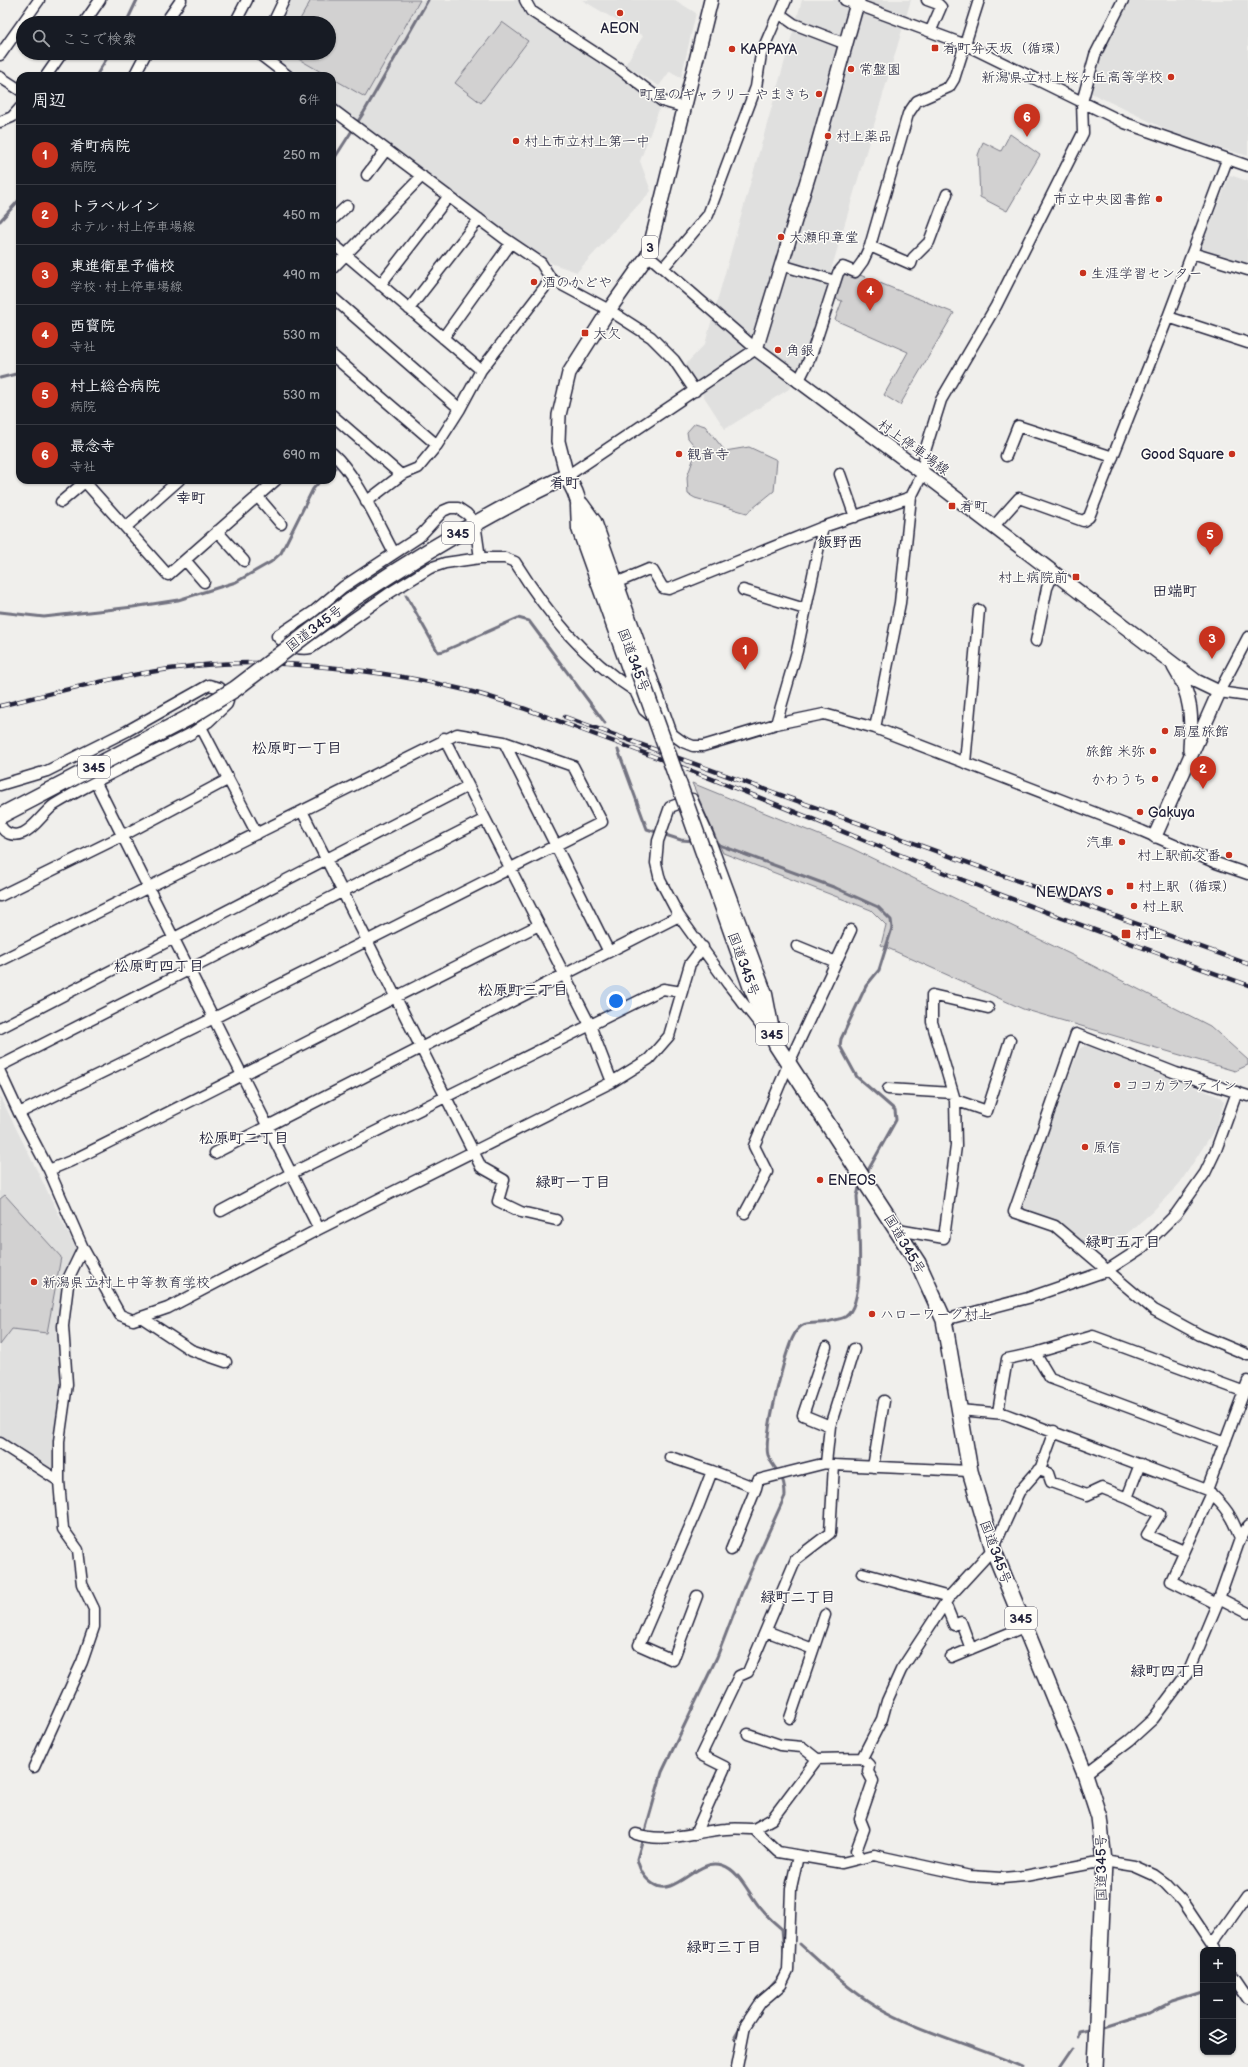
<!DOCTYPE html>
<html lang="ja">
<head>
<meta charset="utf-8">
<style>
  body { margin:0; font-family:"Balsamiq Sans","Klee One",sans-serif; background:#20242c; color:#f1f3f6 }
  .controls { position:absolute; right:12px; bottom:12px; display:grid; overflow:hidden; border-radius:8px; box-shadow:0 1px 3px #0004 }
  .controls button { width:36px; height:36px; display:grid; place-items:center; padding:0; border:0; border-bottom:1px solid #363941; background:#171b24; color:#f1f3f6; font:20px sans-serif }
  .you { position:absolute; left:616px; top:1001px; width:14px; height:14px; margin:-10px; border:3px solid #fff; border-radius:50%; background:#1a73e8; box-shadow:0 0 0 6px #1a73e833 }
  .badge { display:grid; place-items:center; width:26px; height:26px; border-radius:50%; background:#c8321e; color:#fff; font-size:13px; font-weight:700 }
  .pin { position:absolute; translate:-50% -33px; filter:drop-shadow(0 1px 2px #0008) }
  .pin::after { content:''; position:absolute; top:21px; width:14px; height:12px; background:inherit; clip-path:polygon(0 0,100% 0,50% 100%) }
  .list { margin:0; padding:0; list-style:none }
  h2 { display:flex; justify-content:space-between; align-items:center; height:52px; margin:0; padding:0 16px; font-size:17px }
  h2 small { font-size:13px; font-weight:400; color:#9ea1a6 }
  .list li { display:grid; grid-template-columns:26px 1fr auto; gap:12px; align-items:center; box-sizing:border-box; height:60px; padding:0 16px; border-top:1px solid #363941 }
  .list b { display:block; font-size:15px; white-space:nowrap }
  .list p { margin:0; font-size:13px; white-space:nowrap; color:#9ea1a6 }
  .list em { font-size:13px; font-style:normal; color:#9ea1a6 }
  .icon { flex:none; width:22px; height:22px; fill:none; stroke:currentColor; stroke-width:2; stroke-linecap:round; stroke-linejoin:round }
  .map { position:relative; flex:none; width:1248px; height:2067px; overflow:hidden }
  .search { position:absolute; background:#171b24; box-shadow:0 1px 3px #0004; left:16px; top:16px; width:320px; height:44px; display:flex; align-items:center; gap:10px; box-sizing:border-box; padding:0 14px; border-radius:22px; color:#9ea1a6; font-size:15px }
  .panel { position:absolute; background:#171b24; box-shadow:0 1px 3px #0004; left:16px; top:72px; width:320px; height:412px; border-radius:12px }
  .map>svg:first-child { display:block }
</style>
</head>
<body>
<div class="map">
<svg width="1248" height="2067" viewBox="0 0 1248 2067">
  <rect width="100%" height="100%" fill="#f0efec"/>
  <filter id="ink" filterUnits="userSpaceOnUse"><feTurbulence type="fractalNoise" baseFrequency=".025" numOctaves="2"/><feDisplacementMap in="SourceGraphic" scale="8" xChannelSelector="R" yChannelSelector="G"/><feConvolveMatrix kernelMatrix="1 2 1 2 8 2 1 2 1" color-interpolation-filters="sRGB"/></filter>
  <g filter="url(#ink)">
    <path fill="#e0e0df" d="M 291,0 L 520,0 L 530,18 L 661,104 L 640,161 L 651,191 L 577,272 L 553,264 L 503,230 L 332,102 L 332,76 L 296,76 L 271,57 L 268,53 L 329,53 L 329,23 L 279,23 Z
      M 582,0 L 675,0 L 696,13 L 681,78 L 670,71 L 659,86 L 625,65 L 643,36 Z
      M 802,0 L 911,0 L 808,348 L 789,389 L 725,429 L 684,366 L 705,344 Z
      M 1129,0 L 1248,0 L 1248,156 L 1184,138 L 1091,93 L 1097,61 Z
      M 1230,175 L 1248,181 L 1248,265 L 1200,250 Z
      M 1086,1045 L 1220,1097 L 1224,1102 L 1217,1126 L 1180,1183 L 1152,1212 L 1121,1239 L 1092,1250 L 1088,1248 L 1059,1222 L 1023,1209 L 1021,1205 L 1079,1049 Z
      M 0,1096 L 77,1251 L 70,1267 L 64,1377 L 55,1470 L 50,1472 L 0,1440 Z"/>
    <path fill="#d2d1d1" stroke="#7a7a86" d="M 311,0 L 420,0 L 365,97 L 332,78 L 332,76 L 328,76 L 288,53 L 329,53 L 329,23 L 298,23 Z
      M 502,22 L 528,41 L 481,103 L 455,83 Z
      M 1010,134 L 1040,155 L 1007,211 L 980,197 L 978,155 L 983,142 L 1001,151 Z
      M 843,272 L 860,275 L 954,313 L 900,405 L 884,395 L 908,352 L 835,320 L 842,301 L 834,298 Z
      M 695,423 L 705,426 L 725,451 L 749,447 L 777,460 L 774,491 L 747,513 L 695,498 L 688,494 L 687,477 L 697,449 L 688,438 L 687,432 Z
      M 692,783 L 851,848 L 1072,955 L 1210,1026 L 1248,1060 L 1248,1065 L 1235,1071 L 1023,1009 L 881,945 L 886,925 L 871,910 L 723,853 Z
      M 5,1195 L 61,1257 L 47,1333 L 12,1329 L 0,1345 L 0,1199 Z"/>
    <g fill="none" stroke-linecap="round" stroke-linejoin="round">
      <path stroke="#737381" stroke-width="3" d="M 126,23 L 137,0
        M 96,76 L 110,53
        M 332,162 L 364,112 L 428,0
        M 0,221 L 20,199
        M 0,378 L 20,373
        M 332,470 L 335,468
        M 406,595 L 438,652 L 444,651 L 518,618 L 529,621 L 605,723
        M 0,612 L 44,617 L 133,607 L 178,600 L 236,582 L 271,562 L 281,553 L 313,489 L 321,480
        M 618,750 L 647,829 L 681,840 L 695,841
        M 714,843 L 836,888 L 878,907 L 891,920 L 892,928 L 879,970 L 866,986 L 841,1039 L 840,1046 L 857,1077 L 895,1110 L 896,1120 L 866,1174
        M 782,1929 L 784,1951
        M 784,1931 C 775,1923 765,1915 758,1905 C 748,1892 739,1870 722,1865 C 697,1857 675,1899 653,1884 C 643,1877 640,1870 637,1859 L 662,1772 L 717,1657 L 745,1584 L 785,1496 C 785,1472 775,1474 768,1455 C 763,1439 785,1351 794,1335 C 803,1318 814,1325 828,1322 C 833,1320 841,1319 845,1317 C 867,1304 858,1220 857,1196 L 860,1184
        M 800,1944 C 824,1966 848,1989 876,2006 C 919,2032 976,2046 1023,2067
        M 768,1990 L 782,1974
        M 1233,1990 L 1241,1996
        M 1105,2026 L 1150,2012 L 1171,2001 L 1203,1991
        M 1078,2037 L 1079,2032 L 1089,2030
        M 736,2040 L 735,2036 L 747,2015
        M 1060,2067 L 1073,2048"/>
      <g stroke="#22223b" stroke-width="13">
        <path id="minor" d="M 525,0 L 531,11 L 620,69 L 662,101 L 683,107
          M 845,0 L 966,45 L 1125,123 L 1248,166
          M 927,0 L 938,4 L 941,7 L 931,30
          M 780,14 L 794,24 L 846,44
          M 84,23 L 100,0
          M 165,23 L 181,0
          M 235,23 L 247,0
          M 273,23 L 284,0
          M 258,53 L 288,76
          M 0,55 L 39,0
          M 46,76 L 62,53
          M 134,76 L 146,53
          M 0,77 L 20,90
          M 332,109 L 504,238 L 541,263 L 551,279 L 609,310 L 651,337 L 674,360 L 695,391
          M 0,122 L 12,117 L 20,108
          M 367,175 L 386,150
          M 332,220 L 347,206
          M 332,243 L 481,370
          M 870,246 L 911,264 L 913,258 L 929,242 L 947,194
          M 1192,253 L 1248,270
          M 781,265 L 835,281
          M 663,268 L 708,215 L 756,87 L 761,54 L 776,19 L 780,14 L 786,0
          M 332,269 L 422,176
          M 380,285 L 449,196
          M 332,297 L 460,409
          M 409,309 L 479,219
          M 1168,317 L 1248,343
          M 443,338 L 511,243
          M 332,355 L 437,445
          M 798,382 L 811,356 L 838,273 L 843,267 L 855,272 L 863,261 L 870,246 L 908,114 L 917,101 L 949,87 L 954,79 L 979,0
          M 332,415 L 401,475
          M 332,453 C 357,475 378,524 394,553
          M 1006,456 L 1018,426 L 1113,457
          M 840,474 L 855,517
          M 567,476 L 756,349 L 648,255
          M 85,482 L 168,575 L 276,480
          M 257,496 L 281,524
          M 61,502 L 87,480
          M 366,502 L 401,475 L 418,468 L 437,445 L 460,409 L 481,370 L 551,279
          M 583,503 L 596,521 L 672,734
          M 576,506 L 577,529 L 635,691 L 644,710 L 672,734 L 683,742 L 693,746 L 703,746 L 776,724 L 824,714 L 875,728 L 1142,831 L 1216,863 L 1248,874
          M 994,526 L 1019,498 L 1083,521 L 1089,517 L 1168,317 L 1227,160
          M 126,527 L 179,480
          M 217,531 L 244,561
          M 480,558 L 475,523 L 467,514 L 458,508 L 450,508 L 443,511 L 419,537 L 343,587 L 313,612 L 277,636 C 284,645 299,651 311,648 L 391,592 L 430,568 L 445,563 L 480,558 L 505,558 L 515,562 C 547,613 584,659 635,691
          M 185,560 L 204,582
          M 618,582 L 649,569 L 653,571 L 663,588 L 669,589 L 823,527 L 911,497
          M 743,590 L 805,609
          M 1248,637 L 1219,692 L 1248,696
          M 1036,641 L 1047,588 L 1054,572
          M 776,724 L 797,651 L 823,527
          M 201,727 L 257,834
          M 875,728 L 900,603 L 911,497 L 923,473 L 925,451 L 941,400 L 996,306 L 1083,133 L 1082,102 L 1095,55 L 1123,0
          M 444,738 L 590,1025 L 612,1082
          M 504,742 L 609,952
          M 965,763 L 979,610
          M 96,783 L 319,1229
          M 0,785 L 47,771 L 127,731 L 209,685 L 220,688 L 228,701 L 227,704 L 208,722 L 192,733 C 146,757 98,778 54,805 C 43,813 35,828 23,833 C 13,837 5,834 0,825
          M 692,799 L 708,835 L 767,994 L 777,1046 L 728,984 L 679,916 L 660,880 L 656,863 L 658,841 L 670,807 Z
          M 302,811 L 481,1167 L 504,1180 L 498,1201 L 521,1212 L 556,1220
          M 0,896 L 122,836 L 227,780
          M 797,946 L 836,962
          M 0,961 L 457,734 L 504,742 L 573,766 L 602,822 L 214,1018 L 19,1113
          M 0,1028 L 468,786
          M 0,1066 L 485,819
          M 0,1072 L 19,1113 L 49,1170 L 83,1248 L 120,1315 L 133,1320 L 168,1308 L 319,1229 L 612,1082 L 649,1059 L 669,1036 L 690,964 L 703,947
          M 888,1089 L 953,1093
          M 1248,1096 L 1176,1073 L 1076,1034 L 1014,1212 L 1055,1226 L 1154,1310 L 1200,1335 L 1248,1355
          M 955,1100 L 987,1111 L 1010,1040
          M 215,1153 L 679,916
          M 49,1170 L 71,1161 C 227,1084 382,1003 539,925
          M 221,1211 L 292,1173 L 663,989 L 682,992
          M 745,1213 L 767,1172 L 754,1146 L 788,1065 L 851,930
          M 898,1230 L 944,1238 L 956,1146 L 955,1100 L 932,1022 L 932,995 L 988,1008
          M 141,1317 L 191,1350 L 226,1362
          M 944,1320 L 1028,1298 L 1106,1271 L 1143,1247 L 1176,1214 L 1205,1173 L 1216,1150 L 1237,1092
          M 826,1347 L 803,1415 L 830,1426
          M 1035,1353 L 1050,1378 L 1225,1443
          M 959,1410 L 1005,1414 L 1207,1490 L 1248,1381
          M 998,1412 L 1007,1359 L 1035,1353 L 1093,1336 L 1245,1392
          M 0,1443 L 59,1481
          M 670,1457 L 712,1471
          M 826,1463 L 830,1426 L 854,1349
          M 873,1467 L 884,1401
          M 1038,1470 L 1048,1473 L 1051,1482 L 1087,1495 L 1102,1488 L 1127,1498 L 1140,1464
          M 1207,1490 C 1225,1506 1232,1516 1240,1539
          M 1211,1493 L 1171,1581 L 1217,1604
          M 1127,1498 L 1160,1514 L 1147,1535 L 1184,1551
          M 731,1550 L 756,1488
          M 862,1573 L 949,1597
          M 697,1596 L 673,1660 L 639,1645 L 697,1510 L 712,1471 L 756,1488 L 758,1480 L 826,1463 L 834,1465
          M 1219,1598 L 1248,1613
          M 945,1603 L 954,1625 L 961,1622 L 971,1649
          M 766,1631 L 813,1649
          M 951,1657 L 1024,1627
          M 790,1718 L 825,1615
          M 748,1734 L 780,1745 L 802,1747 L 817,1759
          M 34,1767 L 82,1662 L 94,1627 L 94,1609 L 82,1584 L 78,1550 L 63,1529 L 59,1481 L 59,1441 L 67,1384 L 63,1326 L 69,1277 L 83,1248
          M 1085,1774 L 1130,1740 L 1153,1719 L 1189,1671 L 1217,1604 L 1240,1539 L 1248,1526
          M 754,1829 L 772,1819 L 817,1759 L 862,1758
          M 636,1834 C 666,1844 695,1831 726,1829 C 735,1828 745,1829 754,1829 L 778,1852 L 842,1863 L 874,1855 L 970,1876 L 1002,1878 L 1025,1876 L 1104,1861 L 1134,1866 L 1154,1875 L 1165,1883 L 1182,1901 L 1215,1950
          M 695,1834 L 725,1767 L 701,1755 L 739,1676 L 748,1672 L 796,1559 L 830,1533 L 834,1465 L 970,1471
          M 860,1858 L 856,1851 L 864,1829 L 860,1819 L 873,1781 L 868,1772 L 869,1765 L 862,1758 L 882,1719 L 887,1701 L 901,1670 L 949,1597 L 993,1549 L 1019,1492 L 1041,1467 L 1054,1431
          M 1212,1945 L 1248,1894
          M 1233,1977 L 1248,1999
          M 737,2067 L 745,2026 L 761,2002 L 781,1985 L 788,1971 L 791,1888 L 798,1856"/>
      </g>
      <g stroke="#22223b" stroke-width="16">
        <path id="major" d="M 858,0 L 813,161 L 756,349 L 923,473 L 1196,681 L 1219,692 L 1155,836
          M 567,476 L 558,441 L 559,415 L 569,373 L 609,310 L 648,255 L 711,0
          M 1174,667 C 1192,695 1192,718 1190,750"/>
      </g>
      <g stroke="#22223b" stroke-width="18">
        <path id="highway" d="M 353,599 C 422,553 493,511 567,476 L 575,492 L 638,670
          M 0,816 L 188,718
          M 714,882 L 751,987 L 777,1046 L 918,1263 L 944,1320 L 970,1471 L 993,1549 L 1085,1774 L 1099,1817 L 1104,1861 L 1095,2067"/>
      </g>
      <use href="#minor" stroke="#fdfcf7" stroke-width="10"/>
      <use href="#major" stroke="#fdfcf7" stroke-width="13"/>
      <use href="#highway" stroke="#fdfcf7" stroke-width="15"/>
      <g stroke="#22223b" stroke-width="4.5">
        <path id="rail" d="M 0,706 C 84,685 172,661 259,663 C 327,665 395,673 461,689 C 509,701 557,721 604,738 C 694,771 784,807 873,844 C 997,895 1122,941 1248,985
          M 565,717 L 1248,964"/>
      </g>
      <use href="#rail" stroke="#fdfcf7" stroke-width="3" stroke-dasharray="9" stroke-linecap="butt"/>
      <g stroke="#22223b" stroke-width="18" stroke-linecap="butt">
        <path id="highway-bridge" d="M 638,670 L 714,882
          M 188,718 L 235,689 L 353,599"/>
      </g>
      <use href="#highway-bridge" stroke="#fdfcf7" stroke-width="15"/>
    </g>
  </g>
  <g fill="#c8321e" stroke="#fdfcf7" stroke-width="1.5">
    <circle cx="620" cy="13" r="4"/>
    <rect x="931" y="44" width="8" height="8" rx="2"/>
    <circle cx="732" cy="49" r="4"/>
    <circle cx="851" cy="69" r="4"/>
    <circle cx="1171" cy="77" r="4"/>
    <circle cx="819" cy="94" r="4"/>
    <circle cx="828" cy="136" r="4"/>
    <circle cx="516" cy="141" r="4"/>
    <circle cx="1159" cy="199" r="4"/>
    <circle cx="781" cy="237" r="4"/>
    <circle cx="1083" cy="273" r="4"/>
    <circle cx="534" cy="282" r="4"/>
    <rect x="581" y="329" width="8" height="8" rx="2"/>
    <circle cx="778" cy="350" r="4"/>
    <circle cx="679" cy="454" r="4"/>
    <circle cx="1232" cy="454" r="4"/>
    <rect x="948" y="502" width="8" height="8" rx="2"/>
    <rect x="1072" y="573" width="8" height="8" rx="2"/>
    <circle cx="1165" cy="731" r="4"/>
    <circle cx="1153" cy="751" r="4"/>
    <circle cx="1155" cy="779" r="4"/>
    <circle cx="1140" cy="812" r="4"/>
    <circle cx="1122" cy="842" r="4"/>
    <circle cx="1229" cy="855" r="4"/>
    <rect x="1126" y="882" width="8" height="8" rx="2"/>
    <circle cx="1110" cy="892" r="4"/>
    <circle cx="1134" cy="906" r="4"/>
    <rect x="1121" y="929" width="10" height="10" rx="2"/>
    <circle cx="1117" cy="1085" r="4"/>
    <circle cx="1085" cy="1147" r="4"/>
    <circle cx="820" cy="1180" r="4"/>
    <circle cx="34" cy="1282" r="4"/>
    <circle cx="872" cy="1314" r="4"/>
  </g>
  <g text-anchor="middle" stroke-width="3" stroke-linejoin="round" paint-order="stroke">
    <g fill="#fdfcf7" stroke="#646373" stroke-width="1">
      <rect x="642" y="236" width="16" height="22" rx="3"/>
      <rect x="442" y="522" width="32" height="22" rx="3"/>
      <rect x="78" y="756" width="32" height="22" rx="3"/>
      <rect x="756" y="1023" width="32" height="22" rx="3"/>
      <rect x="1005" y="1607" width="32" height="22" rx="3"/>
    </g>
    <g font-size="13" font-weight="bold" fill="#22223b">
      <text x="650" y="252">3</text>
      <text x="458" y="538">345</text>
      <text x="94" y="772">345</text>
      <text x="772" y="1039">345</text>
      <text x="1021" y="1623">345</text>
    </g>
    <g font-size="14" fill="#22223b" stroke="#fdfcf7" text-anchor="start">
      <text x="620" y="33" text-anchor="middle">AEON</text>
      <text x="943" y="53">肴町弁天坂（循環）</text>
      <text x="740" y="54">KAPPAYA</text>
      <text x="859" y="74">常盤園</text>
      <text x="1163" y="82" text-anchor="end">新潟県立村上桜ヶ丘高等学校</text>
      <text x="811" y="99" text-anchor="end">町屋のギャラリー やまきち</text>
      <text x="836" y="141">村上薬品</text>
      <text x="524" y="146">村上市立村上第一中</text>
      <text x="1151" y="204" text-anchor="end">市立中央図書館</text>
      <text x="789" y="242">大瀬印章堂</text>
      <text x="1091" y="278">生涯学習センター</text>
      <text x="542" y="287">酒のかどや</text>
      <text x="593" y="338">大欠</text>
      <text x="786" y="355">角銀</text>
      <text x="687" y="459">観音寺</text>
      <text x="1224" y="459" text-anchor="end">Good Square</text>
      <text x="960" y="511">肴町</text>
      <text x="1068" y="582" text-anchor="end">村上病院前</text>
      <text x="1173" y="736">扇屋旅館</text>
      <text x="1145" y="756" text-anchor="end">旅館 米弥</text>
      <text x="1147" y="784" text-anchor="end">かわうち</text>
      <text x="1148" y="817">Gakuya</text>
      <text x="1114" y="847" text-anchor="end">汽車</text>
      <text x="1221" y="860" text-anchor="end">村上駅前交番</text>
      <text x="1138" y="891">村上駅（循環）</text>
      <text x="1102" y="897" text-anchor="end">NEWDAYS</text>
      <text x="1142" y="911">村上駅</text>
      <text x="1135" y="939">村上</text>
      <text x="1125" y="1090">ココカラファイン</text>
      <text x="1093" y="1152">原信</text>
      <text x="828" y="1185">ENEOS</text>
      <text x="42" y="1287">新潟県立村上中等教育学校</text>
      <text x="880" y="1319">ハローワーク村上</text>
    </g>
    <g font-size="14" fill="#22223b" stroke="#fdfcf7">
      <text transform="translate(914 447) rotate(36)" y="5">村上停車場線</text>
      <text transform="translate(314 628) rotate(-37)" y="5">国道345号</text>
      <text transform="translate(634 660) rotate(70)" y="5">国道345号</text>
      <text transform="translate(744 964) rotate(70)" y="5">国道345号</text>
      <text transform="translate(905 1244) rotate(59)" y="5">国道345号</text>
      <text transform="translate(996 1552) rotate(70)" y="5">国道345号</text>
      <text transform="translate(1101 1868) rotate(-91)" y="5">国道345号</text>
    </g>
    <g font-size="15" font-weight="bold" fill="#22223b" stroke="#fdfcf7">
      <text x="565" y="488">肴町</text>
      <text x="191" y="503">幸町</text>
      <text x="840" y="547">飯野西</text>
      <text x="1175" y="596">田端町</text>
      <text x="297" y="753">松原町一丁目</text>
      <text x="159" y="971">松原町四丁目</text>
      <text x="523" y="995">松原町三丁目</text>
      <text x="244" y="1143">松原町二丁目</text>
      <text x="573" y="1187">緑町一丁目</text>
      <text x="1123" y="1247">緑町五丁目</text>
      <text x="798" y="1602">緑町二丁目</text>
      <text x="1168" y="1676">緑町四丁目</text>
      <text x="724" y="1952">緑町三丁目</text>
    </g>
  </g>
</svg>
<div class="controls">
<button>+</button>
<button>−</button>
<button><svg class="icon" aria-label="layers" viewBox="0 0 24 24"><path d="M12 4l9 5-9 5-9-5zM3 14l9 5 9-5"/></svg></button>
</div>
<div class="you"></div>
<div class="pin badge" style="left:745px;top:670px">1</div>
<div class="pin badge" style="left:1203px;top:789px">2</div>
<div class="pin badge" style="left:1212px;top:659px">3</div>
<div class="pin badge" style="left:870px;top:311px">4</div>
<div class="pin badge" style="left:1210px;top:555px">5</div>
<div class="pin badge" style="left:1027px;top:137px">6</div>
<div class="search"><svg class="icon" aria-label="search" viewBox="0 0 24 24"><circle cx="10" cy="10" r="6"/><path d="M15 15l6 6"/></svg>ここで検索</div>
<section class="panel">
<h2>周辺<small>6件</small></h2>
<ul class="list">
<li><span class="badge">1</span><div><b>肴町病院</b><p>病院</p></div><em>250 m</em></li>
<li><span class="badge">2</span><div><b>トラベルイン</b><p>ホテル · 村上停車場線</p></div><em>450 m</em></li>
<li><span class="badge">3</span><div><b>東進衛星予備校</b><p>学校 · 村上停車場線</p></div><em>490 m</em></li>
<li><span class="badge">4</span><div><b>西寳院</b><p>寺社</p></div><em>530 m</em></li>
<li><span class="badge">5</span><div><b>村上総合病院</b><p>病院</p></div><em>530 m</em></li>
<li><span class="badge">6</span><div><b>最念寺</b><p>寺社</p></div><em>690 m</em></li>
</ul>
</section>
</div>
</body>
</html>
